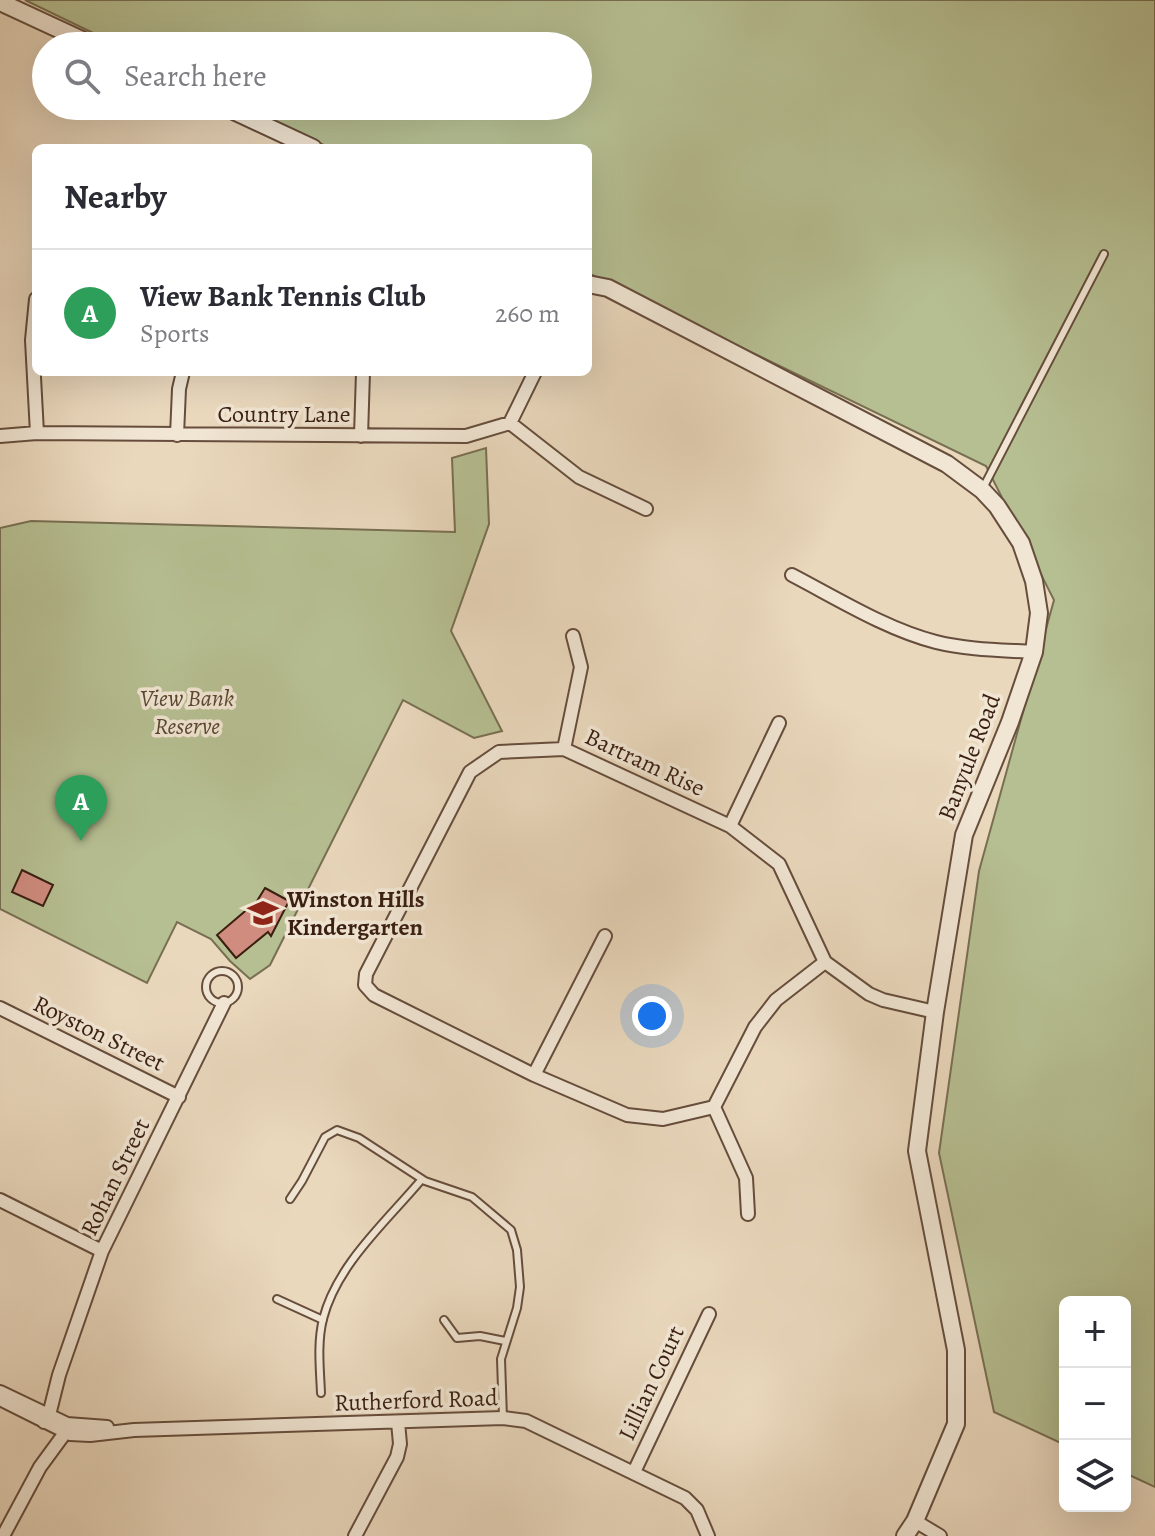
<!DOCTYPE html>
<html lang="en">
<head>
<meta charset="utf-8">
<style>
  body { margin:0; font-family:Alegreya,serif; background:#f7f7f7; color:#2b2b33 }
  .controls { position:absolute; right:24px; bottom:24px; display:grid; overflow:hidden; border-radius:12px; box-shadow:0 8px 32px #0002 }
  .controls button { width:72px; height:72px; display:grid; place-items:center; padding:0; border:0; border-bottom:2px solid #e1e1e2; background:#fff; color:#2b2b33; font:40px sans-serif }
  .you { position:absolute; left:652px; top:1016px; width:28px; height:28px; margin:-20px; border:6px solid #fff; border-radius:50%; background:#1a73e8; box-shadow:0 0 0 12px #1a73e833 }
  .badge { display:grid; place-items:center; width:52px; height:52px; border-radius:50%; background:#8f2418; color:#fff; font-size:26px; font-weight:700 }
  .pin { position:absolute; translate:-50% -66px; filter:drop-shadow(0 2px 4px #0008) }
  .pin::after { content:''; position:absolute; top:42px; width:28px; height:24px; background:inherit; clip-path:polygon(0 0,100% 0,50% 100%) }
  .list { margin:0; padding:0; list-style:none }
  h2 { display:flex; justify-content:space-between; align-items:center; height:104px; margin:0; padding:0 32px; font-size:34px }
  h2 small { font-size:26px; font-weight:400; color:#7c7c81 }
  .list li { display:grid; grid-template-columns:52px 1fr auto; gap:24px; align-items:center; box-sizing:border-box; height:128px; padding:0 32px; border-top:2px solid #e1e1e2 }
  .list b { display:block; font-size:30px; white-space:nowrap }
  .list p { margin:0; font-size:26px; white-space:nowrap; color:#7c7c81 }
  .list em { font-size:26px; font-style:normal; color:#7c7c81 }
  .icon { flex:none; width:44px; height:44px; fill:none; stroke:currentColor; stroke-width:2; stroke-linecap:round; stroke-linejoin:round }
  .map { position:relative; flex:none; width:1155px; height:1536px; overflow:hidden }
  .search { position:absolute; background:#fff; box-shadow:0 8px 32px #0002; left:32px; top:32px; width:560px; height:88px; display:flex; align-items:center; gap:20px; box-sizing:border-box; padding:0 28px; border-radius:44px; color:#7c7c81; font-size:30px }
  .panel { position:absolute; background:#fff; box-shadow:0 8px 32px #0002; left:32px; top:144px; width:560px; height:232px; border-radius:12px }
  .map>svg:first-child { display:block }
</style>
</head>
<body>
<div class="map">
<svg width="1155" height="1536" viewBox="0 0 1155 1536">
  <rect width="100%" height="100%" fill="#ead8bd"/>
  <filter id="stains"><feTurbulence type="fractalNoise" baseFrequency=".0025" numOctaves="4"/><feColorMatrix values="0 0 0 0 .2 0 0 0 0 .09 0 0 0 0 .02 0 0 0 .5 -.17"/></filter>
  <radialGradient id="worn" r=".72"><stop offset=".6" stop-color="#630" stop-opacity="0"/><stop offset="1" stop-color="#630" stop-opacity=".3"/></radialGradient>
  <path fill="#b6bf92" stroke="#786f52" stroke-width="2" d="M 25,0 L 1155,0 L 1155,1487 L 1125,1473 L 1125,1302 L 1065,1302 L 1065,1445 L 994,1412 L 939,1153 L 979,871 L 1054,600 L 986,466 L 588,273 L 588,148 L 330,148 L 243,106 L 578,106 L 578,46 L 120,46 Z
    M 486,448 L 489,524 L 451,631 L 502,731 L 474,738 L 403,700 L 270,965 L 250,979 L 230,961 L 211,939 L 177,922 L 147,983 L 0,909 L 0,528 L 31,521 L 455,532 L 452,458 Z"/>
  <path fill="#cf8c7f" stroke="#3a1f11" stroke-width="2" d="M 22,870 L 53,885 L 43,906 L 12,892 Z
    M 265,888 L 289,901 L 271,936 L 268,932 L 236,958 L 217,935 L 257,901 Z"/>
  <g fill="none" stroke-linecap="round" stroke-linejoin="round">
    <g stroke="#664d3c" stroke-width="10">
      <path id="service" d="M 982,490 L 1104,254
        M206 987a16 16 0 1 1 32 0a16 16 0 1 1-32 0Z
        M 290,1199 L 302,1181 L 325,1137 L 337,1130 L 359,1138 L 425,1181 L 472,1197 L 511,1230 L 517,1250 L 520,1287 L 517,1308 L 501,1359 L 503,1418
        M 277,1299 L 323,1320
        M 444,1320 L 457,1338 L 480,1336 L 505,1341
        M 321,1393 C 320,1369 317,1343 323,1319 C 337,1264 387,1221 422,1179"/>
    </g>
    <g stroke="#664d3c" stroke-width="16">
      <path id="minor" d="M 36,299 L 32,340 L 37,433
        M 510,423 L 579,477 L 646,509
        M 177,435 L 179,389 L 183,372
        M 0,436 L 37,433 L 466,436 L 510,423 L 535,372
        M 361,436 L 363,372
        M 792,575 C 838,599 886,629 936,642 C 968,650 1002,650 1034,652
        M 564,749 L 581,667 L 573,636
        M 730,826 L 779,723
        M 825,962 L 776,1000 L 755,1027 L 714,1107 L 663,1119 L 627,1115 L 534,1075 L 374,995 L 365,985 L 366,974 L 470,772 L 499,752 L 564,749 L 730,826 L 779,864 L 825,962 L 869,994 L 883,1000 L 935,1012
        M 0,1008 L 179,1097
        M 534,1075 L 605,936
        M 714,1107 L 746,1178 L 748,1214
        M 0,1200 L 102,1251
        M 0,1392 L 67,1424 L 107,1427
        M 0,1399 L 70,1434 L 90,1435 L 134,1430 L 503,1418 L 526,1421 L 685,1498 L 697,1510 L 708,1536
        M 44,1422 L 50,1411 L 59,1375 L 102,1251 L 224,1003
        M 634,1472 L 709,1314
        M 915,1521 L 940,1536
        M 3,1536 L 40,1467 L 62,1437 L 66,1424
        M 355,1536 L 397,1457 L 400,1444 L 398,1422"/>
    </g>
    <g stroke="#664d3c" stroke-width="20">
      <path id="tertiary" d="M 0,2 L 95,46
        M 223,106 L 313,148
        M 588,284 L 608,288 L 947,464 L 982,490 L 997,506 L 1021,543 L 1034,581 L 1039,613 L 1034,652 L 1010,722 L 964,835 L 935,1012 L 917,1151 L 956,1350 L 956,1424 L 915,1521 L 905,1536"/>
    </g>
    <use href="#service" stroke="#f1e6d4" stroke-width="6"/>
    <use href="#minor" stroke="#f1e6d4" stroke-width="12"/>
    <use href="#tertiary" stroke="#f1e6d4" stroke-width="16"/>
  </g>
  <defs>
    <g id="school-bare" transform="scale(2.4)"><path d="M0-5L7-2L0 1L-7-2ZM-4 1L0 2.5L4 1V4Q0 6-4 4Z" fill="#8f2418" stroke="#f1e6d4" stroke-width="2.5" paint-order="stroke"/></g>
  </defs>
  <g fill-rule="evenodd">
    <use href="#school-bare" x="263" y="913"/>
  </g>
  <g text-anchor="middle" stroke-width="7" stroke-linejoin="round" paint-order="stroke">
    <g font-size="24" fill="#3a1f11" stroke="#f1e6d4">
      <text x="284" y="422">Country Lane</text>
      <text transform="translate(969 757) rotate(-69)" y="8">Banyule Road</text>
      <text transform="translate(645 762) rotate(25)" y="8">Bartram Rise</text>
      <text transform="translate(99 1033) rotate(26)" y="8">Royston Street</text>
      <text transform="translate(115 1177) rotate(-64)" y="8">Rohan Street</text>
      <text transform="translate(651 1383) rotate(-65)" y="8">Lillian Court</text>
      <text transform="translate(416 1400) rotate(-2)" y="8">Rutherford Road</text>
    </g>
    <g font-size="24" font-style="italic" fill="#594731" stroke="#f1e6d4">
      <text x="187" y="706">View Bank<tspan x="187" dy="28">Reserve</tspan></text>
    </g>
    <g font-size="24" font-weight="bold" fill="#3a1f11" stroke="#f1e6d4" text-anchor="start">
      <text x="287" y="907">Winston Hills<tspan x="287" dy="28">Kindergarten</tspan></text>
    </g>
  </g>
  <rect width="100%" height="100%" filter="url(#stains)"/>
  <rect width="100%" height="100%" fill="url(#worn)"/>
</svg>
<div class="controls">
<button>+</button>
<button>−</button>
<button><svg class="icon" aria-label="layers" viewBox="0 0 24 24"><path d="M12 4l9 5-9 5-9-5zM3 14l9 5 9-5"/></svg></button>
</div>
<div class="you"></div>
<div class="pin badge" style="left:81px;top:841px;background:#2e9e5b">A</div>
<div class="search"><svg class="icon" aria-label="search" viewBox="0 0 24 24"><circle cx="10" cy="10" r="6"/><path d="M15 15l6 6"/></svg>Search here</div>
<section class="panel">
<h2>Nearby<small></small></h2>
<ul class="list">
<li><span class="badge" style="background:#2e9e5b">A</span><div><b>View Bank Tennis Club</b><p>Sports</p></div><em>260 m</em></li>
</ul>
</section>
</div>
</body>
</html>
